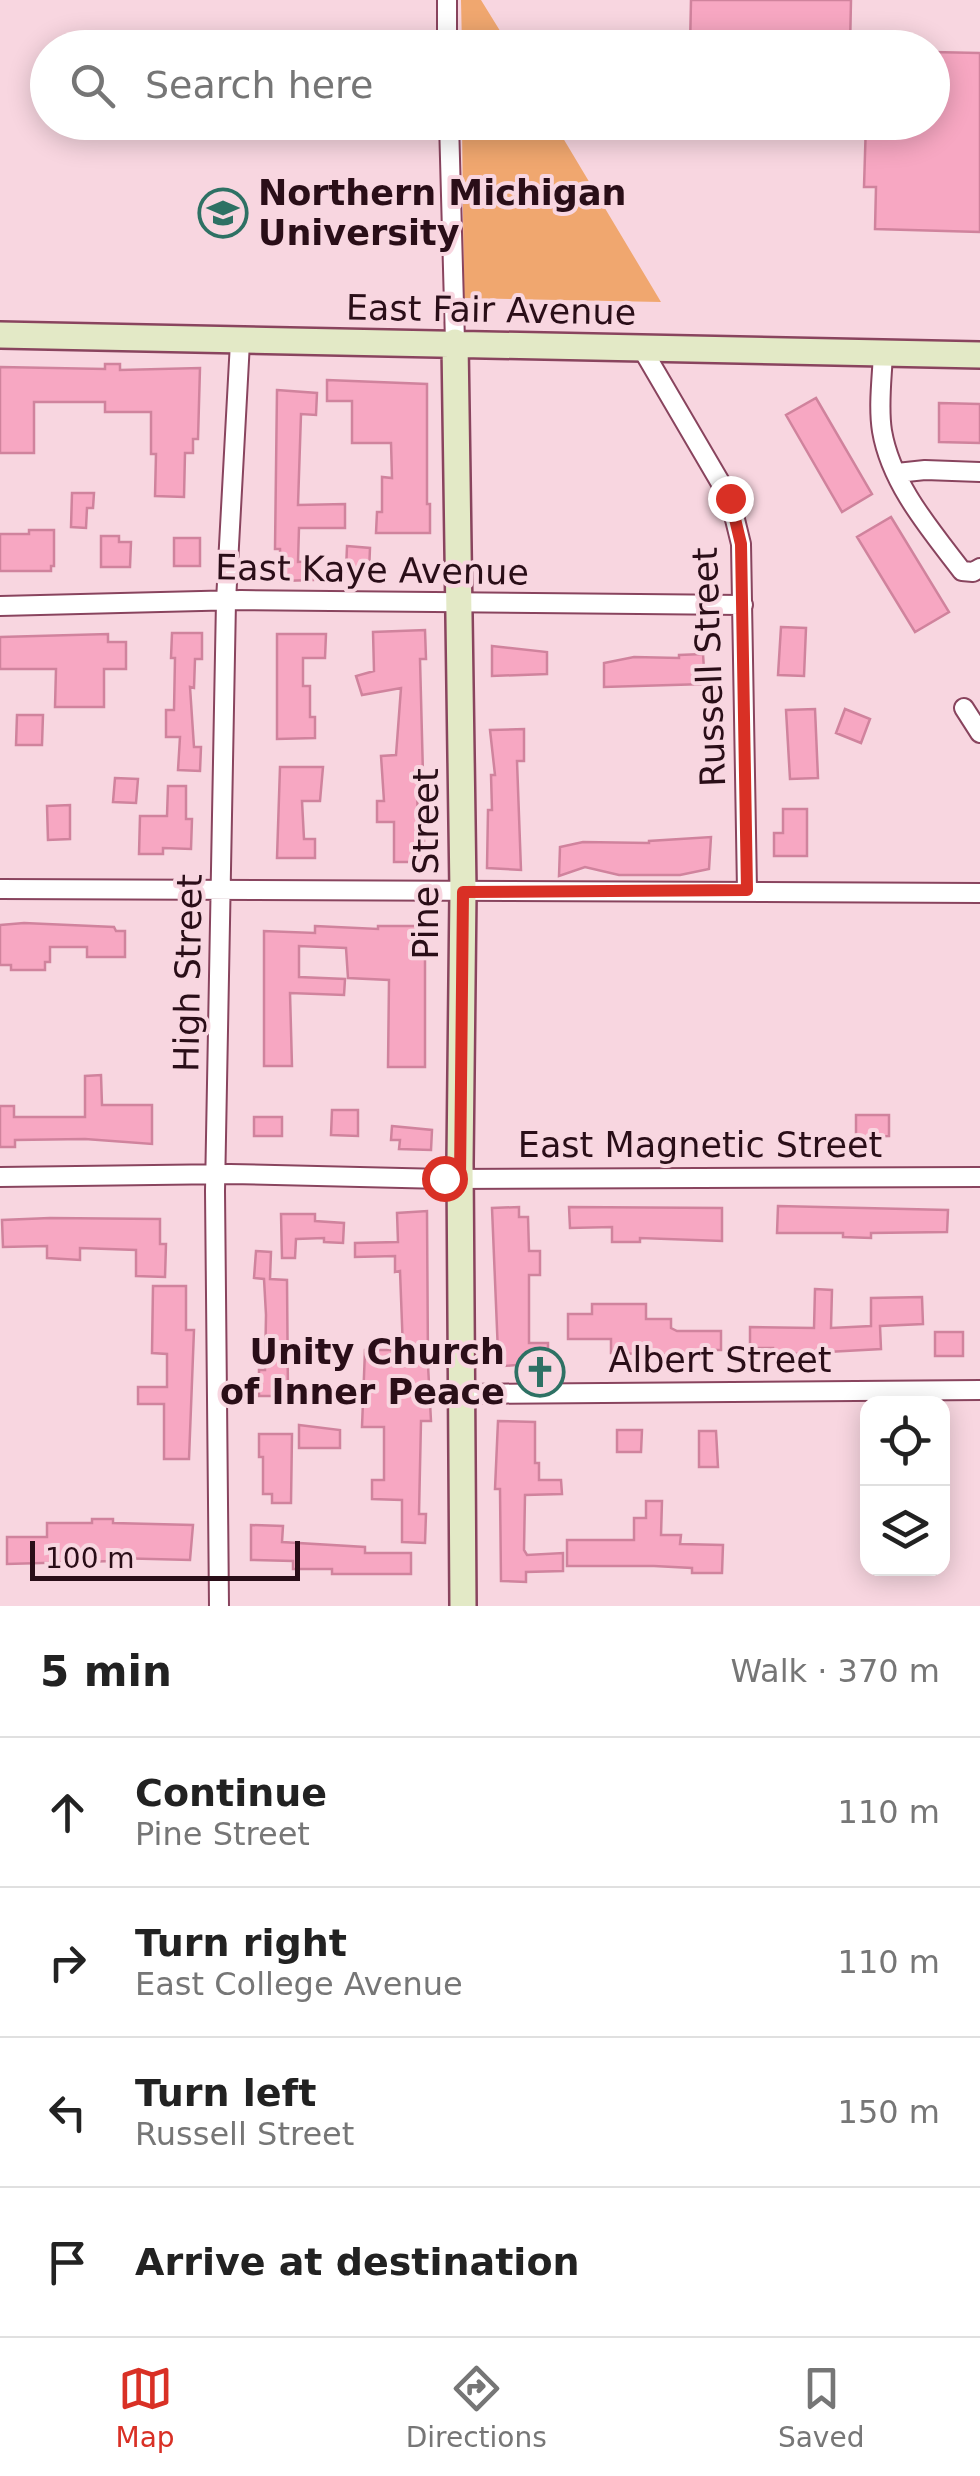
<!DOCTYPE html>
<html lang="en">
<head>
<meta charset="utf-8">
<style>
  body { margin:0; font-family:"DejaVu Sans",sans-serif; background:#f6f6f6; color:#222 }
  .controls { position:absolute; right:30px; bottom:30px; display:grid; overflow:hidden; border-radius:20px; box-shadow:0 5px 25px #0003 }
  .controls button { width:90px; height:90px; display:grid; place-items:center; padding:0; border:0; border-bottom:2px solid #e0e0e0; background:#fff; color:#222; font:50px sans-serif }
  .scale { position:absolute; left:30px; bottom:25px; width:270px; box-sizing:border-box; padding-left:10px; border:5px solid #2a0e18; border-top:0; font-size:28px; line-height:35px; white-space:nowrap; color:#2a0e18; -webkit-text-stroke:8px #f8d6e0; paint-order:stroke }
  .stop { position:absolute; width:30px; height:30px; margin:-22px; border:8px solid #d93025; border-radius:50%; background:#fff }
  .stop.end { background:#d93025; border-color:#fff; box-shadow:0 2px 10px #0008 }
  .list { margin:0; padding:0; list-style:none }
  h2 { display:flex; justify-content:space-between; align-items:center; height:130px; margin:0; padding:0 40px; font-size:42px }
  h2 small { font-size:32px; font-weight:400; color:#767676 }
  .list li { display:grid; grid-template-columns:65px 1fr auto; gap:30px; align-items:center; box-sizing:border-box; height:150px; padding:0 40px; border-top:2px solid #e0e0e0 }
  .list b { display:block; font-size:38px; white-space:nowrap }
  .list p { margin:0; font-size:32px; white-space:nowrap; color:#767676 }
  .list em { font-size:32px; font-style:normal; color:#767676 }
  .icon { flex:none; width:55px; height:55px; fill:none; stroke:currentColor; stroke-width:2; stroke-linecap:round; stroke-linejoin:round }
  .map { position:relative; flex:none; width:980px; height:1606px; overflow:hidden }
  .search { position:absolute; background:#fff; box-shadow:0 5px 25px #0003; left:30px; right:30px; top:30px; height:110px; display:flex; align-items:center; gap:25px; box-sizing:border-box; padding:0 35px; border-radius:55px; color:#767676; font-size:38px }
  .sheet { height:730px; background:#fff }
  nav { display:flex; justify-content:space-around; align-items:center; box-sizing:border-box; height:140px; border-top:2px solid #e0e0e0; background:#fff; font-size:28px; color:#767676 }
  nav a { display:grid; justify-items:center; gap:5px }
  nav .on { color:#d93025 }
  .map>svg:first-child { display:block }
</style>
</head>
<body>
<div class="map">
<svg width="980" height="1606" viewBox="0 0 980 1606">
  <rect width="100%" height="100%" fill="#f8d6e0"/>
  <path fill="#f0a76f" d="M 461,0 L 481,0 L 510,47 L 462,47 Z
    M 462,123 L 554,123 L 661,302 L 464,298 Z"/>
  <path fill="#f7a7c2" stroke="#d0839d" stroke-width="2.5" d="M 691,0 L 851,0 L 850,48 L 690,48 Z
    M 932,52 L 980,53 L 980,232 L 875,229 L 876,187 L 864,187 L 866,122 L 932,122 Z
    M 105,364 L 120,364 L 120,370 L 200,368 L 198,439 L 193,439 L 193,453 L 185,453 L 184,497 L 155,496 L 156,454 L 151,454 L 151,412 L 105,412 L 105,402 L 34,402 L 34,453 L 0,453 L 0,367 L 105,369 Z
    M 327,380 L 427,384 L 427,504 L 430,504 L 430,533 L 376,533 L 377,512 L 382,512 L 382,477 L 392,478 L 391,443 L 352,443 L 352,401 L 327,401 Z
    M 277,390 L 317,393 L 316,415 L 301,414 L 298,505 L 345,504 L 345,528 L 299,528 L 298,562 L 313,561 L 313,580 L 281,581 L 280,549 L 275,549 Z
    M 816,398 L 872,494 L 842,512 L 786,415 Z
    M 939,403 L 980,404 L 980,443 L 939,442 Z
    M 72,493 L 94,493 L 93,508 L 87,508 L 86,528 L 71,527 Z
    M 891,517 L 949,612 L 915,632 L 857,537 Z
    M 29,530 L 54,530 L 54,566 L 51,566 L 51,571 L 0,571 L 0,534 L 29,534 Z
    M 101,536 L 119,536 L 119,542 L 131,542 L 130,567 L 101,567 Z
    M 174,538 L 200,538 L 200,566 L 174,566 Z
    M 347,546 L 370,548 L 369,573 L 346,571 Z
    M 781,627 L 806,628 L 804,676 L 778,675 Z
    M 425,630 L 426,659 L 420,659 L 423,775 L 417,776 L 418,840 L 424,840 L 424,862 L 394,862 L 394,822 L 377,822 L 377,801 L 384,801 L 381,756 L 396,755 L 401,688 L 362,695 L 356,676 L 374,671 L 373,632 Z
    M 172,633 L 202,633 L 202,659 L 195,659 L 194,688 L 190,687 L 194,747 L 201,747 L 200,771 L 178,770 L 180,737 L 166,737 L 166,710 L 174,710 L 175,658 L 171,658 Z
    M 108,634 L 108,642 L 126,642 L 126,669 L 104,669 L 104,707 L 55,707 L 56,669 L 0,669 L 0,637 Z
    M 277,634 L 326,634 L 325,658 L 303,658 L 303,686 L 310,686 L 310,717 L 315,717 L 315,738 L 277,739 Z
    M 492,646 L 547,652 L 547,674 L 492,676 Z
    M 703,654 L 705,684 L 604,687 L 604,663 L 634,657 L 679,658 L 679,655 Z
    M 815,709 L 818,778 L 790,779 L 786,710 Z
    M 845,709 L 870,719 L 861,743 L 836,733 Z
    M 17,715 L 43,715 L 42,745 L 16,745 Z
    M 524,729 L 524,761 L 517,761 L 521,870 L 487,868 L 488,810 L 492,810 L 491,775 L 495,775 L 490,730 Z
    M 280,767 L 323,767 L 320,801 L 302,801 L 304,839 L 315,839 L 315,858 L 277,858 Z
    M 115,778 L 138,779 L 136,803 L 113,802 Z
    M 168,786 L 186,786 L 186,819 L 192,819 L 191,849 L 163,848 L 163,854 L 139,854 L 140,816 L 167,816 Z
    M 70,805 L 70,839 L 48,840 L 47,806 Z
    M 783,809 L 807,809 L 807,856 L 774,856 L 774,833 L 783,833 Z
    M 711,837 L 709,869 L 680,875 L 619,875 L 585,867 L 559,876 L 560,847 L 583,842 L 649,843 L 649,841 Z
    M 24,923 L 114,927 L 116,931 L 125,931 L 125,957 L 87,957 L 87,947 L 50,947 L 50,962 L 45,962 L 45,970 L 11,970 L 11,965 L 0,965 L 0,925 Z
    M 315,926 L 378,929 L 378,926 L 425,926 L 425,1067 L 388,1067 L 389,980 L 348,978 L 346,948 L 299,946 L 299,977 L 345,979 L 344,995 L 290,993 L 292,1066 L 264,1066 L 264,931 L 315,933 Z
    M 101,1075 L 102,1105 L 152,1105 L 152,1144 L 85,1139 L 15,1140 L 15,1147 L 0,1147 L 0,1106 L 14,1106 L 14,1117 L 85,1117 L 85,1076 Z
    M 332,1110 L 358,1110 L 358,1136 L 331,1135 Z
    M 856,1115 L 889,1115 L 889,1136 L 856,1137 Z
    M 254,1117 L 282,1117 L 282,1136 L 254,1136 Z
    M 392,1126 L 432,1130 L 431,1150 L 399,1149 L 400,1140 L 391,1140 Z
    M 778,1206 L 948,1210 L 947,1232 L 871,1233 L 871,1238 L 843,1237 L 843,1233 L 777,1233 Z
    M 519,1207 L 519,1217 L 528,1217 L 529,1251 L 540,1251 L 540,1275 L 529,1275 L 529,1343 L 548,1343 L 548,1362 L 504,1366 L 504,1353 L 498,1353 L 492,1208 Z
    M 569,1207 L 722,1208 L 722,1241 L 640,1238 L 640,1242 L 612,1242 L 612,1227 L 570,1228 Z
    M 427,1211 L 428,1365 L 431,1421 L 421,1421 L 419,1514 L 426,1514 L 425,1543 L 402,1542 L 402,1500 L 372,1499 L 372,1480 L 384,1480 L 384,1427 L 362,1427 L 365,1350 L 403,1350 L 400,1271 L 395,1272 L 395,1256 L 355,1257 L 355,1243 L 398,1242 L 397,1213 Z
    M 281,1214 L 315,1214 L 315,1221 L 344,1223 L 343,1243 L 324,1242 L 324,1238 L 296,1239 L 295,1258 L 282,1258 Z
    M 50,1218 L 160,1219 L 160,1244 L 166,1244 L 165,1277 L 136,1276 L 136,1250 L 80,1248 L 80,1260 L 47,1258 L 47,1246 L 3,1247 L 2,1220 Z
    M 256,1251 L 271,1252 L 270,1279 L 287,1280 L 288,1396 L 259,1396 L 259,1370 L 265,1370 L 266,1315 L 264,1279 L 254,1278 Z
    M 153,1286 L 186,1286 L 186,1330 L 194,1330 L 189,1459 L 164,1459 L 164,1404 L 138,1404 L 138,1387 L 167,1387 L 167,1354 L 152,1353 Z
    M 815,1289 L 832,1290 L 831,1328 L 871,1326 L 871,1298 L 922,1297 L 923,1324 L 880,1326 L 881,1349 L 773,1355 L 773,1348 L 750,1348 L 750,1327 L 814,1328 Z
    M 592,1304 L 646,1304 L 646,1319 L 671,1319 L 671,1328 L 677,1331 L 721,1331 L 721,1350 L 714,1350 L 714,1356 L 611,1353 L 611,1339 L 568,1339 L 568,1314 L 592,1314 Z
    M 935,1332 L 963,1332 L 963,1356 L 935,1356 Z
    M 498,1421 L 535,1422 L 535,1463 L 539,1463 L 539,1480 L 561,1480 L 562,1494 L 525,1495 L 524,1550 L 527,1555 L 563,1553 L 563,1571 L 526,1572 L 526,1582 L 501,1581 L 500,1489 L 495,1489 Z
    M 299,1425 L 340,1430 L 340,1448 L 299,1448 Z
    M 617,1430 L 642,1430 L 641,1452 L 617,1452 Z
    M 699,1431 L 716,1431 L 718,1467 L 699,1467 Z
    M 259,1434 L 292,1434 L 291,1503 L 272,1503 L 272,1494 L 263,1494 L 263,1457 L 259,1457 Z
    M 646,1501 L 662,1501 L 661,1535 L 681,1535 L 680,1544 L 723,1545 L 722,1573 L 692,1573 L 692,1568 L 654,1566 L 567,1566 L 567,1540 L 634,1540 L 634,1518 L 646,1518 Z
    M 92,1519 L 113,1519 L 113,1523 L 193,1525 L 190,1560 L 113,1558 L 113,1561 L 7,1564 L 7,1537 L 47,1537 L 47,1523 L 92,1523 Z
    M 251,1525 L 283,1526 L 282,1542 L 365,1547 L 365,1553 L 411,1553 L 411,1574 L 332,1574 L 332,1569 L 293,1569 L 293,1561 L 251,1560 Z"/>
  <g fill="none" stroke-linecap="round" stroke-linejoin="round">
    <g stroke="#89445e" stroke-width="22">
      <path id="street" d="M 447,0 L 447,48
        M 449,122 L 455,342
        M 641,347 L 730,499 L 741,544 L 747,890
        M 883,353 C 882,378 878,406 882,431 C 891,484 930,529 962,571 L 973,572 L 980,568
        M 897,473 L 925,470 L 980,472
        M 0,606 L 241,600 L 743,605
        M 964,708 L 980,733
        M 0,889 L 980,893
        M 0,1177 L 230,1174 L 444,1179 L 980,1177
        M 461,1394 L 980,1390
        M 219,1606 L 215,1191 L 226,601 L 240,342"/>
    </g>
    <g stroke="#89445e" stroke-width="30">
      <path id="secondary" d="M 0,335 L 980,355
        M 455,342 L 463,891 L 460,1163 L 463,1606"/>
    </g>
    <use href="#street" stroke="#fff" stroke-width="18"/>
    <use href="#secondary" stroke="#e3e9c6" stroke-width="25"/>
  </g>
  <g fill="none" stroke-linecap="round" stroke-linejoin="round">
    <path stroke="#d93025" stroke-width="12" d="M 444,1178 L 460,1178 L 463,892 L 747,890 L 741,544 L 730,498"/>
  </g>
  <defs>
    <g id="university-ring" transform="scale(2.5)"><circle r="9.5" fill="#f8d6e0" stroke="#2e7164" stroke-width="1.5"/><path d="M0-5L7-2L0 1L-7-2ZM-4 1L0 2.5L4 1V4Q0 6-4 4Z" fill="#2e7164"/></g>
    <g id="church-ring" transform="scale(2.5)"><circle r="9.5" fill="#f8d6e0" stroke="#2e7164" stroke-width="1.5"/><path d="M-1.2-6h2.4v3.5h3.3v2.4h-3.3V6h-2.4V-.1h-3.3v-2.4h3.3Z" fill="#2e7164"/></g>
  </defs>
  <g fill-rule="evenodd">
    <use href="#university-ring" x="223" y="213"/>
    <use href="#church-ring" x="540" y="1372"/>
  </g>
  <g text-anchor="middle" stroke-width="8" stroke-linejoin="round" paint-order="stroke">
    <g font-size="35" font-weight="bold" fill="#2a0e18" stroke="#f8d6e0" text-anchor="start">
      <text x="258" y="205">Northern Michigan<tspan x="258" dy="40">University</tspan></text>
      <text x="505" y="1364" text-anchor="end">Unity Church<tspan x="505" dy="40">of Inner Peace</tspan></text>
    </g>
    <g font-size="35" fill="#2a0e18" stroke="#f8d6e0">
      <text transform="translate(491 310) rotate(1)" y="12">East Fair Avenue</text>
      <text transform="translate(372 570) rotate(1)" y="12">East Kaye Avenue</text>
      <text transform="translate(709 667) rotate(-92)" y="12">Russell Street</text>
      <text transform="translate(426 864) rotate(-90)" y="12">Pine Street</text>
      <text transform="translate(188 973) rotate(-89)" y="12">High Street</text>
      <text x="700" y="1157">East Magnetic Street</text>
      <text x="720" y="1372">Albert Street</text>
    </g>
  </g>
</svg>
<div class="controls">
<button><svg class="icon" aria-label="locate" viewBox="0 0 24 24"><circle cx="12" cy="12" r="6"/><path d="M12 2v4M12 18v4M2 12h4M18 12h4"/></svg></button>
<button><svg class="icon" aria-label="layers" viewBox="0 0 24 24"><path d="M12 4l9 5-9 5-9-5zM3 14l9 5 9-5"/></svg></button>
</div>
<div class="scale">100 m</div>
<div class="stop" style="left:444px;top:1178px"></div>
<div class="stop end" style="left:730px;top:498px"></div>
<div class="search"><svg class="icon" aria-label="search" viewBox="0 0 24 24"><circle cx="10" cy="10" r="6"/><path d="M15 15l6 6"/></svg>Search here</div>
</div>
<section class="sheet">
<h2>5 min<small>Walk · 370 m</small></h2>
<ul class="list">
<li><svg class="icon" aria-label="ahead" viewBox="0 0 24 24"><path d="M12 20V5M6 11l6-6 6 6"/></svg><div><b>Continue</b><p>Pine Street</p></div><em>110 m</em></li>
<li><svg class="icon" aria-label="right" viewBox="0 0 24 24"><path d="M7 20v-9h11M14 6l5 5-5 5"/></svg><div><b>Turn right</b><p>East College Avenue</p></div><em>110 m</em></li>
<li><svg class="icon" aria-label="left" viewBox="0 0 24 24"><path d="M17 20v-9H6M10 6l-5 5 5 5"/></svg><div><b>Turn left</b><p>Russell Street</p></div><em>150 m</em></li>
<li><svg class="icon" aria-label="arrive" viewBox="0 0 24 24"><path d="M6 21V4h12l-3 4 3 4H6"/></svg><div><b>Arrive at destination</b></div></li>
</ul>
</section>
<nav>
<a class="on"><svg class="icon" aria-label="map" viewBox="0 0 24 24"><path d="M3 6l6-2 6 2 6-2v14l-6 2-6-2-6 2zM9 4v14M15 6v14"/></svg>Map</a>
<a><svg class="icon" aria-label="directions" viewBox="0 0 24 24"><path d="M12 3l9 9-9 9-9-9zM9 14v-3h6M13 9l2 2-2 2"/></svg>Directions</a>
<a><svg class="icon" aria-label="saved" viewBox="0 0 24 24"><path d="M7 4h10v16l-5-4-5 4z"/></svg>Saved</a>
</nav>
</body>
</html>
